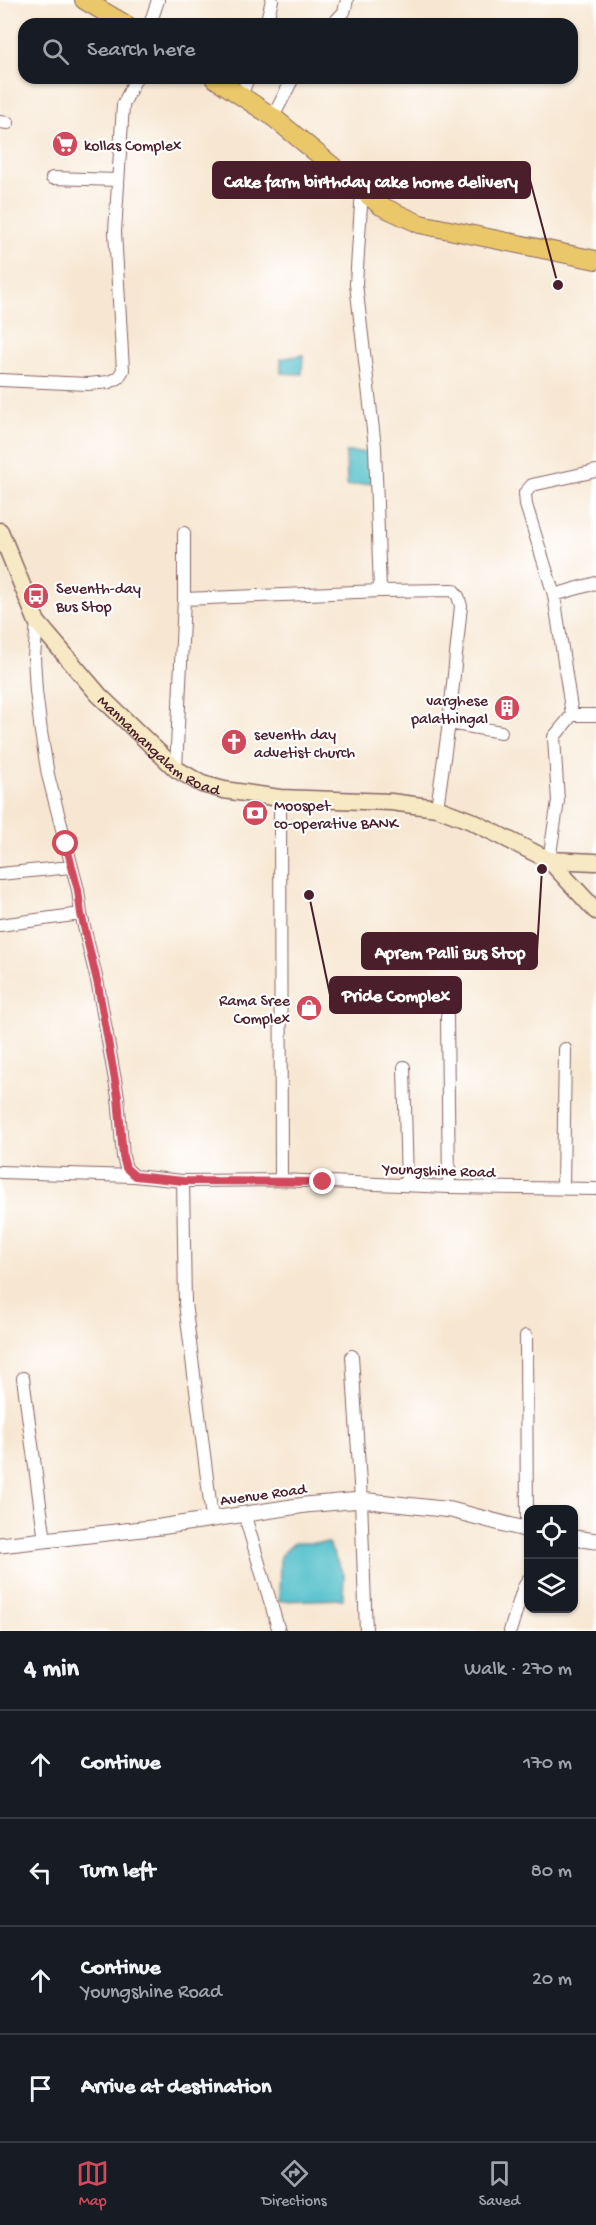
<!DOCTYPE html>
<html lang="en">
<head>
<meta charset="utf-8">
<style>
  body { margin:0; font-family:"Gochi Hand",sans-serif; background:#20242c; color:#f1f3f6 }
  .controls { position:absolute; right:18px; bottom:18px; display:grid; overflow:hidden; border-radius:12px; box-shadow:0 2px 4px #0004 }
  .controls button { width:54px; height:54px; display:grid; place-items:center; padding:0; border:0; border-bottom:2px solid #363941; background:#171b24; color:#f1f3f6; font:30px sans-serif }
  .stop { position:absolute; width:18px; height:18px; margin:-14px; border:4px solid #d1495b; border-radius:50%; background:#fff }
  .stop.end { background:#d1495b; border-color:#fff; box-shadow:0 2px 6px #0008 }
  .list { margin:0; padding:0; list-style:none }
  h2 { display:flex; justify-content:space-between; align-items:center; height:78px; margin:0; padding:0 24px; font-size:26px }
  h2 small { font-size:20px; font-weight:400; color:#9ea1a6 }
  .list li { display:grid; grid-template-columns:39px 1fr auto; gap:18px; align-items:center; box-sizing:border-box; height:108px; padding:0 24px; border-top:2px solid #363941 }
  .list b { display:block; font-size:22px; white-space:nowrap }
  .list p { margin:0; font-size:20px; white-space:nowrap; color:#9ea1a6 }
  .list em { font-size:20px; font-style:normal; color:#9ea1a6 }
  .icon { flex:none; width:33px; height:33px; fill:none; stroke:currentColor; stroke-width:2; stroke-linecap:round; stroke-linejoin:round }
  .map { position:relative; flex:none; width:596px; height:1631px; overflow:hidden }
  .search { position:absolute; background:#171b24; box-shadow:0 2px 4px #0004; left:18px; right:18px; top:18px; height:66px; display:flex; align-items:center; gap:15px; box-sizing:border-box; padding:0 21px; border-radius:18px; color:#9ea1a6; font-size:22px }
  .sheet { height:510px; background:#171b24 }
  nav { display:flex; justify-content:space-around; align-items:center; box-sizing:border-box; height:84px; border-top:2px solid #363941; background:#171b24; font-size:16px; color:#9ea1a6 }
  nav a { display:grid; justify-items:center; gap:3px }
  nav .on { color:#d1495b }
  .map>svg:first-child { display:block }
</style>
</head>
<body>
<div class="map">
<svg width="596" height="1631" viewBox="0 0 596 1631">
  <rect width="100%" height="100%" fill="#fff"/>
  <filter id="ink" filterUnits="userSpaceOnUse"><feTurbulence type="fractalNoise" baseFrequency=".0167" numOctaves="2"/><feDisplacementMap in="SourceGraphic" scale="12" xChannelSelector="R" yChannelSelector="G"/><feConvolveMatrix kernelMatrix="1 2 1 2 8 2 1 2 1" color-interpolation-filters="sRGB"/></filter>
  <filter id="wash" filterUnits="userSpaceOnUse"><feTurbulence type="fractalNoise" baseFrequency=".008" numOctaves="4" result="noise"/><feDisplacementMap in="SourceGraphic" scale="24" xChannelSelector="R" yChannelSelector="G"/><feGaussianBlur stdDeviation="1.35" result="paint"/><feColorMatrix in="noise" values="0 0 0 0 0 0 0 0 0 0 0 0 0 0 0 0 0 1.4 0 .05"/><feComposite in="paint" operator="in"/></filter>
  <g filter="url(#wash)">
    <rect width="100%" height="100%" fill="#f7e7d2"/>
    <path fill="#53c0cb" stroke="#4e707b" stroke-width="1.5" d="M 303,355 L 302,374 L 281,373 L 281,359 Z
      M 346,452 L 372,452 L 372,483 L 347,486 Z
      M 294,1543 L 328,1543 L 344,1575 L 343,1599 L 279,1601 L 280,1556 Z"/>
  </g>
  <g filter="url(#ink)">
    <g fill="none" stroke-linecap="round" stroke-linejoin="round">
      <g stroke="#876565" stroke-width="14">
        <path id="minor" d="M 150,24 L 158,0
          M 266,24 L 272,0
          M 333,24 L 344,12 L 347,0
          M 241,96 L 248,78
          M 273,117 L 293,78
          M 0,122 L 8,123
          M 52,178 L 118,180
          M 0,380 L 88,384 L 109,382 L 118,378 L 123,370 L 115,232 L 123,105 L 136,78
          M 184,533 L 184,599
          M 380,591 L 453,590 L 458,596 L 461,606 L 449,723 L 437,808
          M 554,595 L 596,583
          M 37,622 L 34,657 L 36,691 L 41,732 L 48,775 L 78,890 L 81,914 L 98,985 L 118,1097 L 123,1157 L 126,1168 L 134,1176 L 183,1181 L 281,1180 L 449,1187 L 596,1189
          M 572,715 L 596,715
          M 449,723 L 501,732
          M 176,769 L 184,599 L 380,591 L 375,447 L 356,284 L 362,189
          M 280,798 L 281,1180
          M 549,860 L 558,801 L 554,737 L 572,715 L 554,595 L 526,505 L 525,493 L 532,485 L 596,471
          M 0,874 L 71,867
          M 0,925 L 81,914
          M 447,1016 L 449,1187
          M 404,1067 L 407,1185
          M 0,1172 L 134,1176
          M 183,1181 L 185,1303 L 212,1518
          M 563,1188 L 565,1049
          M 526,1336 L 527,1530
          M 352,1356 L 361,1500 L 366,1631
          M 23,1378 L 45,1541
          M 244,1513 L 279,1631
          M 510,1631 L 523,1589 L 528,1580"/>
      </g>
      <g stroke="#876565" stroke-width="17">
        <path id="tertiary" d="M 574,1538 L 596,1541
          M 0,1545 L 160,1527 L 305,1505 L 361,1500 L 451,1510 L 528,1530"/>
      </g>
      <g stroke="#876565" stroke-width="19">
        <g id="secondary">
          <path id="s1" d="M 0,531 L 37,622 L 99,695 L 176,769 L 202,784 L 224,790 L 280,798 L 391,802 L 437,808 L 471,821 L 549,860 L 596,911"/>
          <path d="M 549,860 L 596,862"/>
        </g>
      </g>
      <g stroke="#876565" stroke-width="20">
        <path id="primary" d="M 84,0 L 125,24
          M 214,78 L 273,117 L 381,206 L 420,224 L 596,260"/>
      </g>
      <use href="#minor" stroke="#fff" stroke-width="12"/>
      <use href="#tertiary" stroke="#fff" stroke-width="15"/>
      <use href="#secondary" stroke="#f7e9c3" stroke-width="16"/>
      <use href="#primary" stroke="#eac769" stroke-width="18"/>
    </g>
  </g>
  <g fill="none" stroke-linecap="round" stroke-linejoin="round" filter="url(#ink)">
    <path stroke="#d1495b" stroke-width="8" d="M 66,844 L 78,890 L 81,914 L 98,985 L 118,1097 L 123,1157 L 126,1168 L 135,1176 L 183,1181 L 323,1182"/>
  </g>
  <defs>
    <g id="supermarket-disc" transform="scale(1.35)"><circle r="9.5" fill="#d1495b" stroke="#fff"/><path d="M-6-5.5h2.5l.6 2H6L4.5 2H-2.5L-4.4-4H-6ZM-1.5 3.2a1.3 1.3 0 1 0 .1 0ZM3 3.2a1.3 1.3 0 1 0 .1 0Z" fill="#fff"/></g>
    <g id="bus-disc" transform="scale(1.35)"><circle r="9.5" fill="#d1495b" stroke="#fff"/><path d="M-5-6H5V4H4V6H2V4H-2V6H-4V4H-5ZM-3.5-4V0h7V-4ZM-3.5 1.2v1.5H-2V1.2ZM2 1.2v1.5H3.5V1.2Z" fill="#fff"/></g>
    <g id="building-disc" transform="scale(1.35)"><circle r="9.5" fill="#d1495b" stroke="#fff"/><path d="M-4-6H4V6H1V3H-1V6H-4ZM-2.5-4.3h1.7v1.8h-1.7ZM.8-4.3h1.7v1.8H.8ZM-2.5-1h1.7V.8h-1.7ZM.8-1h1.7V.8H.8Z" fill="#fff"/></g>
    <g id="church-disc" transform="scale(1.35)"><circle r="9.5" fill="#d1495b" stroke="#fff"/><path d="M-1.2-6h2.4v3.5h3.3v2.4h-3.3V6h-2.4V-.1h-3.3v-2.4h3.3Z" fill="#fff"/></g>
    <g id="bank-disc" transform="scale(1.35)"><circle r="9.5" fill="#d1495b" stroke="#fff"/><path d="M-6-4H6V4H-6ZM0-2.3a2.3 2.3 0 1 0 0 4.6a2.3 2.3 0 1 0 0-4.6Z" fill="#fff"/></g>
    <g id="shop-disc" transform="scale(1.35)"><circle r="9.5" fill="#d1495b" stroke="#fff"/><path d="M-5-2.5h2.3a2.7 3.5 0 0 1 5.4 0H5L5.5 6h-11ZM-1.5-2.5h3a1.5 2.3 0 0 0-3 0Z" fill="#fff"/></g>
  </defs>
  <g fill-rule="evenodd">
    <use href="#supermarket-disc" x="65" y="144"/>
    <use href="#bus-disc" x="36" y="596"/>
    <use href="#building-disc" x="507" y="708"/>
    <use href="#church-disc" x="234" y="742"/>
    <use href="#bank-disc" x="255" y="813"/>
    <use href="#shop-disc" x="309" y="1008"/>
  </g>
  <g text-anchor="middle" stroke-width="4.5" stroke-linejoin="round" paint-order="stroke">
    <g font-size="16" fill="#4a1f2b" stroke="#fff" text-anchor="start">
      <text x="84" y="150">kollas Complex</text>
      <text x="56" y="593">Seventh-day<tspan x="56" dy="18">Bus Stop</tspan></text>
      <text x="488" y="705" text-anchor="end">varghese<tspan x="488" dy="18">palathingal</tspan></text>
      <text x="254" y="739">seventh day<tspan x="254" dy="18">advetist church</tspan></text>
      <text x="274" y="810">Moospet<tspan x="274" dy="18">co-operative BANK</tspan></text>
      <text x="290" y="1005" text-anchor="end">Rama Sree<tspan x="290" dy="18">Complex</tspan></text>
    </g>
    <g font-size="16" fill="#4a1f2b" stroke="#fff">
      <text dy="6" stroke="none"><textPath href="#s1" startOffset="273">Mannamangalam Road</textPath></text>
      <text transform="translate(439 1169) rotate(2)" y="6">Youngshine Road</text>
      <text transform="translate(263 1493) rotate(-8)" y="6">Avenue Road</text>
    </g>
  </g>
  <path fill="none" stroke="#4a1f2b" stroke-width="2" d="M558 285L530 180M542 869L537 951M309 895L330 995"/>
  <g fill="#4a1f2b" stroke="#fff" stroke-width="2">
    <circle cx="558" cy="285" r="6"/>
    <circle cx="542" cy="869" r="6"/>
    <circle cx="309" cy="895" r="6"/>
  </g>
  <g fill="#4a1f2b" stroke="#4a1f2b" stroke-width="2">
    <rect x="213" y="162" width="317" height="36" rx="6"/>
    <rect x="362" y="933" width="175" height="36" rx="6"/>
    <rect x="330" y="977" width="131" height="36" rx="6"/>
  </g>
  <g font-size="18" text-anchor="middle" font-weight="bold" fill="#fff">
    <text x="371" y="187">Cake farm birthday cake home delivery</text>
    <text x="450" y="958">Aprem Palli Bus Stop</text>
    <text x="396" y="1001">Pride Complex</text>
  </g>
</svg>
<div class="controls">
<button><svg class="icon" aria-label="locate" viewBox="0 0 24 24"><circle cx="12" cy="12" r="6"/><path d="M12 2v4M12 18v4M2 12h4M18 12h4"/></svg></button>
<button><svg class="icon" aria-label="layers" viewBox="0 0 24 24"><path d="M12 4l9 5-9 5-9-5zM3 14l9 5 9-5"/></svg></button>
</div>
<div class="stop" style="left:66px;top:844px"></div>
<div class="stop end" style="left:323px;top:1182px"></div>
<div class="search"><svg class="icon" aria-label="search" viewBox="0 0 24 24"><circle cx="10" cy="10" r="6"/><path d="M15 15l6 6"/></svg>Search here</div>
</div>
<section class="sheet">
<h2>4 min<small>Walk · 270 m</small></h2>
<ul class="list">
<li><svg class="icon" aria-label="ahead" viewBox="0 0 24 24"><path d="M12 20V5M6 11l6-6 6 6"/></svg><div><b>Continue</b></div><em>170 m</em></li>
<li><svg class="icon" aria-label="left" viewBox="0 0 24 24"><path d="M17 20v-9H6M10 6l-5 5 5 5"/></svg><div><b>Turn left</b></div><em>80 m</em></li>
<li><svg class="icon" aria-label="ahead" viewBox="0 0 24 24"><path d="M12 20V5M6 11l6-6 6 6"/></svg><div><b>Continue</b><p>Youngshine Road</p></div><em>20 m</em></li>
<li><svg class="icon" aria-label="arrive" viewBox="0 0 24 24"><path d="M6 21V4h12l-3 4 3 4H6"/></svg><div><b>Arrive at destination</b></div></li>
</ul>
</section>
<nav>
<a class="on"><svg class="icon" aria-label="map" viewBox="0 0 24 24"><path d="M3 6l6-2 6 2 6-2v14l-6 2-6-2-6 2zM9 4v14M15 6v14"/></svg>Map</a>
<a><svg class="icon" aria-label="directions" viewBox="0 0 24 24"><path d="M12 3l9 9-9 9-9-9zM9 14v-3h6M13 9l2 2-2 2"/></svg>Directions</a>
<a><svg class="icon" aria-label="saved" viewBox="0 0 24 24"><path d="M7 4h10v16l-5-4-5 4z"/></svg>Saved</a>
</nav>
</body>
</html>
